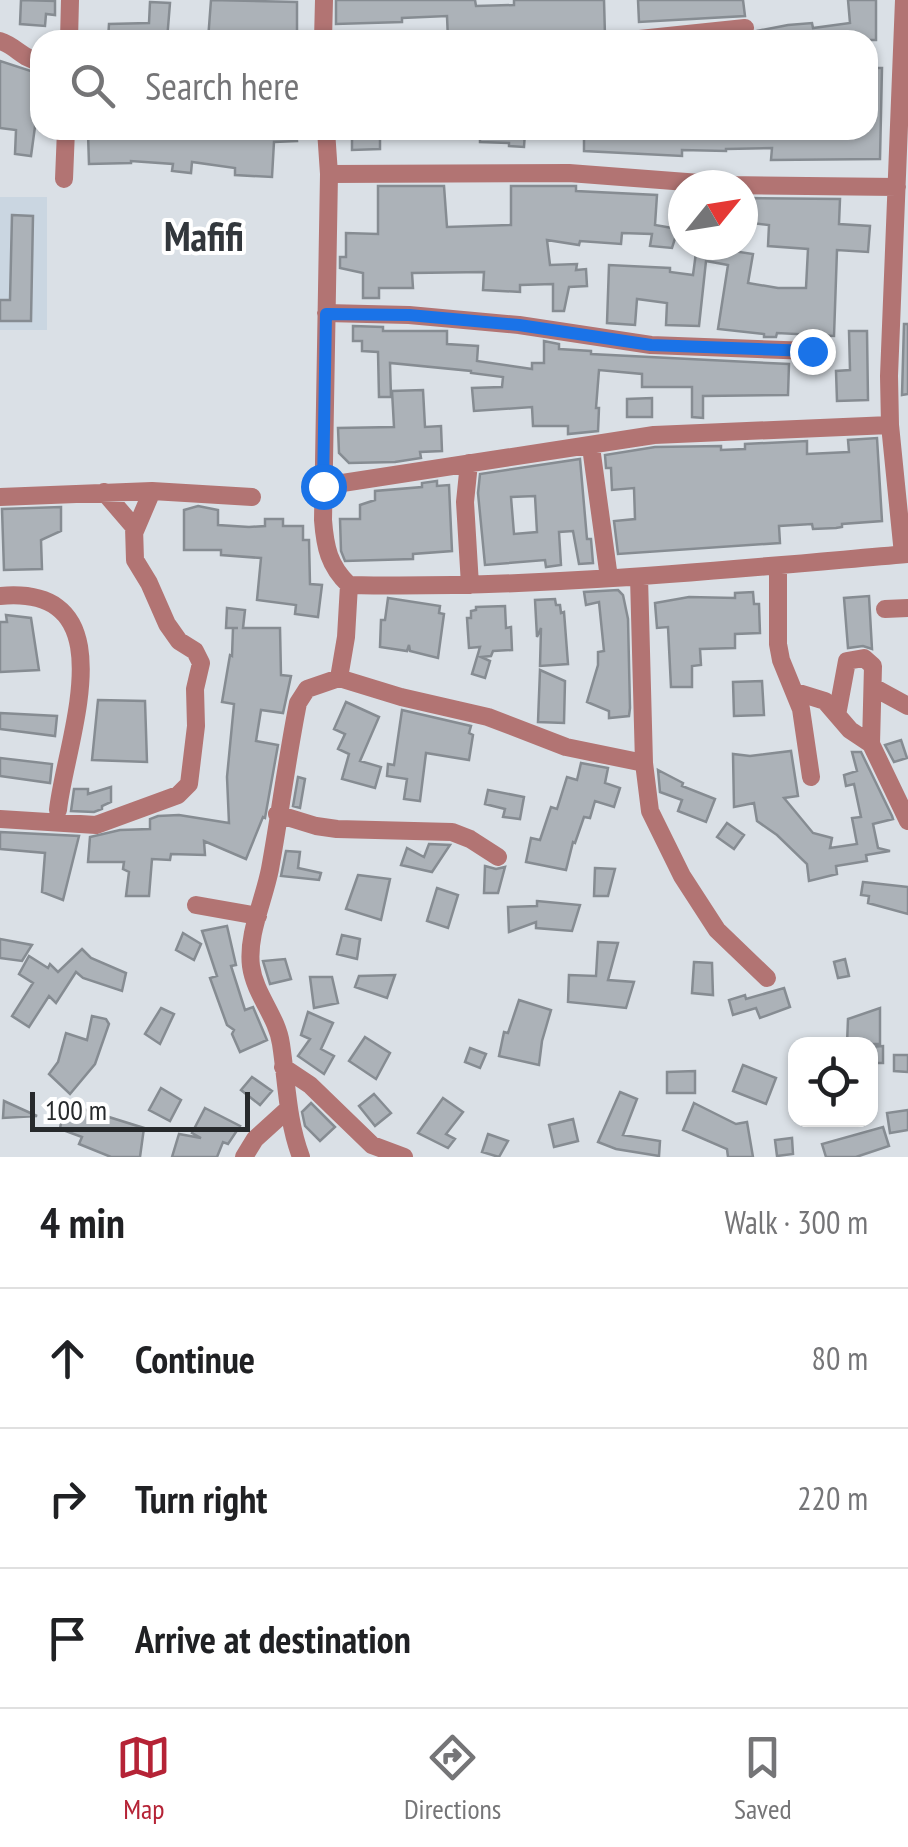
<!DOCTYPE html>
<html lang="en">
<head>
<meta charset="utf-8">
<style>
  body { margin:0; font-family:"PT Sans Narrow",sans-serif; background:#f6f6f6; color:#202124 }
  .controls { position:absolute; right:30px; bottom:30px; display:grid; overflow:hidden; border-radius:20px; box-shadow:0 2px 8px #0004 }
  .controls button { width:90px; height:90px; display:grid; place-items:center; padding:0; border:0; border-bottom:2px solid #e0e0e0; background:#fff; color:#202124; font:50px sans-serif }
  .compass { position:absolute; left:668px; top:170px; width:90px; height:90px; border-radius:50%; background:#fff; box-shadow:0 2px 8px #0004; rotate:60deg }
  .scale { position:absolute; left:30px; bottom:25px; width:220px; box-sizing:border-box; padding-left:10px; border:5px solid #272a2c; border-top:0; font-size:28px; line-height:35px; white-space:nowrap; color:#272a2c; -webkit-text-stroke:8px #fff; paint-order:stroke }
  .stop { position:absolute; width:30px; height:30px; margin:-22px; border:8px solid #1a73e8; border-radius:50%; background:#fff }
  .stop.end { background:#1a73e8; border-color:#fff; box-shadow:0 2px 10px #0008 }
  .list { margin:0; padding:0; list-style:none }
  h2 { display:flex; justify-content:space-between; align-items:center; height:130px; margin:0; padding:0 40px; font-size:42px }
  h2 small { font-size:32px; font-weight:400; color:#757577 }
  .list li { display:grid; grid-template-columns:65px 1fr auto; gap:30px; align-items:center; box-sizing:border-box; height:140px; padding:0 40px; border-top:2px solid #e0e0e0 }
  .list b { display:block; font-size:38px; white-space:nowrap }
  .list em { font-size:32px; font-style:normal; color:#757577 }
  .icon { flex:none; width:55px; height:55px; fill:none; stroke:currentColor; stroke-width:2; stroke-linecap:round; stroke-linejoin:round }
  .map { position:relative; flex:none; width:908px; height:1157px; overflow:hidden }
  .search { position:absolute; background:#fff; box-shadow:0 2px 8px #0004; left:30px; right:30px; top:30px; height:110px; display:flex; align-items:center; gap:25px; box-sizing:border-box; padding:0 35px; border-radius:30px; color:#757577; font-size:38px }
  .sheet { height:550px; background:#fff }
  nav { display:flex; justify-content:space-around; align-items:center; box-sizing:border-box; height:140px; border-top:2px solid #e0e0e0; background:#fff; font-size:28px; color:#757577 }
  nav a { display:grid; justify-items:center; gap:5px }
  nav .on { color:#b52336 }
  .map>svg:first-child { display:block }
</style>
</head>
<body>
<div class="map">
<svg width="908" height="1157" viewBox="0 0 908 1157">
  <rect width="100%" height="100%" fill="#dae0e6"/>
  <path fill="#cad6e1" d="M 0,197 L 47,197 L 47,330 L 0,330 Z"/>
  <path fill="#acb2b8" stroke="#868c92" stroke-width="2.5" fill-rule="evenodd" d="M 21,0 L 55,1 L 55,15 L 46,14 L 45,26 L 20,24 Z
    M 211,0 L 297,2 L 297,40 L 208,40 Z
    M 336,0 L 475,0 L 476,6 L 514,5 L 514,0 L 604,0 L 605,36 L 448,40 L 447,16 L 402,18 L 402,22 L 336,24 Z
    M 638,0 L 743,0 L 745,16 L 639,22 Z
    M 848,0 L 876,0 L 876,40 L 748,40 L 757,31 L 788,25 L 812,23 L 813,28 L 850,23 Z
    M 150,2 L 170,3 L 167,40 L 108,40 L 109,24 L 149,23 Z
    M 0,61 L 40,74 L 32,111 L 37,112 L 31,156 L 15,154 L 16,130 L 0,128 Z
    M 868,68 L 882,68 L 880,159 L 771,160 L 772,148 L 726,149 L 726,151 L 682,150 L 682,156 L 584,151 L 584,130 L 823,130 L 823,135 L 847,136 L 847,130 L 868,130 Z
    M 102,130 L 296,130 L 297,141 L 274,142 L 272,177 L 235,175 L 235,168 L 192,162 L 191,173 L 172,171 L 173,164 L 131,161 L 131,163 L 89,164 L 88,133 Z
    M 352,130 L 380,130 L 380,149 L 352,150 Z
    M 480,130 L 525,132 L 524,147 L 509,146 L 509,143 L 480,142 Z
    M 378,186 L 444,186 L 447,227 L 511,225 L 511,186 L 576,186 L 576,191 L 657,195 L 655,225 L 678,229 L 672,248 L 650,246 L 652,234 L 622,233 L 621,244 L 580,241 L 579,245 L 547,240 L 550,265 L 577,264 L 576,270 L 586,269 L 587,286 L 569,287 L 564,311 L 553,311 L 553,284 L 520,285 L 520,292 L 483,290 L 484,272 L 412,273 L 413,288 L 379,288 L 379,298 L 363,298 L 363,273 L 340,268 L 340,257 L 346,257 L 346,233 L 378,234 Z
    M 743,198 L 840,199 L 839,224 L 870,226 L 868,252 L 837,250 L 834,336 L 777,333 L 776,337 L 764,337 L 764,334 L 718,329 L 728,265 L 706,261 L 699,326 L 666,325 L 667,303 L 637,299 L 635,325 L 607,323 L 609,265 L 670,268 L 670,272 L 693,275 L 697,245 L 726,245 L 726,250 L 753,254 L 748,283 L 778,288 L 806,288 L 808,249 L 768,246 L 769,225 L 743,222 Z
    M 12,215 L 33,216 L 31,321 L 0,321 L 0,300 L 10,300 Z
    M 904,324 L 908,324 L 908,394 L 902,395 Z
    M 353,326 L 383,327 L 383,331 L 447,331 L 447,344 L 478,346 L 477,361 L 532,369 L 532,363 L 544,363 L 544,341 L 559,344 L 559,349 L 591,351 L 591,354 L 789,364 L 788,395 L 703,396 L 703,418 L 692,417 L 692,387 L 642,387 L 642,374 L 599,370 L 596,408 L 599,408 L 598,431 L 568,434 L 568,426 L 533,426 L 532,407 L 474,411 L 472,388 L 502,387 L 503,377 L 471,373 L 471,371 L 390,363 L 391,397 L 379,397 L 378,352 L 362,351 L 362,341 L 353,341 Z
    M 849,331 L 867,331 L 868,400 L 837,401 L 836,371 L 850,370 Z
    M 423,390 L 425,427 L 441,426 L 442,451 L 420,452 L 421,458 L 395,462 L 349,463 L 339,453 L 338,428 L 394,427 L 392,391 Z
    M 652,398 L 652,417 L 627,417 L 627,399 Z
    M 877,438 L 882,521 L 842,524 L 842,527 L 836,528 L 813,529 L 812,524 L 779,526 L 780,543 L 618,554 L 614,521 L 635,519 L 634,488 L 612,490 L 611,468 L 606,468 L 605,455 L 655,447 L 721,446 L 721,450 L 745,449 L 745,444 L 807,441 L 807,454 L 849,452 L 848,440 Z
    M 580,459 L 587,539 L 591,539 L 593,563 L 579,564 L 573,531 L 559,532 L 561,565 L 546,567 L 545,560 L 485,565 L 478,493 L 480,474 ZM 535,496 L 537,532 L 514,534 L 511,497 Z
    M 437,481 L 437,486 L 449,485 L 452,551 L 413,554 L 413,559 L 345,561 L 341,551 L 340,519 L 360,519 L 360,505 L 375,500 L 375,491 L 422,487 L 422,483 Z
    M 198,506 L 218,510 L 218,525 L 249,527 L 265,526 L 265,519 L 283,519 L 283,526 L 303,526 L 303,540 L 309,540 L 310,584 L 322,585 L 318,617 L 295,614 L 296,605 L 257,600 L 261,558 L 221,555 L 221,550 L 184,550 L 184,510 Z
    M 61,507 L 61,531 L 41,540 L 42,569 L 4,570 L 2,509 Z
    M 618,590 L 623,595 L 628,619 L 630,708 L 629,716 L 609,718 L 609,711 L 587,702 L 598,665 L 598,652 L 604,651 L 599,602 L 586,605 L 584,592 Z
    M 753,592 L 754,604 L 759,604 L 760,633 L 735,634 L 735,648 L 700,649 L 701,665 L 692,666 L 692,687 L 671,687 L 668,627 L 657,628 L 655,603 L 689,597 L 735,598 L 735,593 Z
    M 869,596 L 872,649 L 863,646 L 848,648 L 844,598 Z
    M 388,598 L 440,606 L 439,613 L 444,614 L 438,658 L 410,651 L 409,645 L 407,651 L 380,647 L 381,620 L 385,620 Z
    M 555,599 L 556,605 L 560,605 L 561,613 L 564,612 L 568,664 L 540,666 L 541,628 L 537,637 L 535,600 Z
    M 505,606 L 506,628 L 511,627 L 512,650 L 493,651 L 491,656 L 481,657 L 490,661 L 485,678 L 472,674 L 480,647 L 469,648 L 467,618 L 471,618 L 471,611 L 476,610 L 476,607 Z
    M 227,608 L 245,610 L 243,628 L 280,628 L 281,675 L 291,676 L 283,713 L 261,710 L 256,741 L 278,745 L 265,818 L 263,817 L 246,859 L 204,841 L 205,855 L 171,854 L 170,860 L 152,859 L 149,896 L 126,896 L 129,872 L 123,869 L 124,862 L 88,862 L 90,837 L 120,830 L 150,829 L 150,819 L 158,816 L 179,815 L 229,823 L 227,777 L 234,704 L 222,702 L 230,655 L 232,656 L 233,628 L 238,628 L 226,628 Z
    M 6,615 L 31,618 L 39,670 L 0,672 L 0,622 L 7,622 Z
    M 540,670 L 565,681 L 564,723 L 538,722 Z
    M 762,681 L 764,715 L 734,716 L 733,682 Z
    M 98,700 L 145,701 L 147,762 L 92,760 Z
    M 346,702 L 379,717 L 360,761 L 381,767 L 375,788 L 342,779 L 349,754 L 338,749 L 345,734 L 334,729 Z
    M 402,710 L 471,726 L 469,733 L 473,735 L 469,760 L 426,753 L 420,801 L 404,799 L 407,779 L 387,776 L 388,764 L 394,765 Z
    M 0,713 L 57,716 L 55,736 L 0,729 Z
    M 901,740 L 907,758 L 894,762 L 885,745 Z
    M 791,751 L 798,796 L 784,798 L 813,833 L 832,838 L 830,848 L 857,844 L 852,818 L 861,817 L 854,784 L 846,786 L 844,775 L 857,771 L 852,752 L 861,752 L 892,816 L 893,819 L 873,824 L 878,848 L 890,851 L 866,855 L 867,861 L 836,866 L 837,874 L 809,881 L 807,864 L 777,835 L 757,821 L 754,803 L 734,807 L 733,754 L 750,756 Z
    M 0,758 L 52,764 L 50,783 L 0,776 Z
    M 581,763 L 608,768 L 605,783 L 620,788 L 614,807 L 595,801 L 590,818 L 584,817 L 575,843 L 573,842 L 566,870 L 526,862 L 531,838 L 540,840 L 551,807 L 557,809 L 567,777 L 577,780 Z
    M 658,770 L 683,783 L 682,786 L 715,799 L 706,822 L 678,811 L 682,800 L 660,792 Z
    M 298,777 L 305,779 L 300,808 L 293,806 Z
    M 111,787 L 111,802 L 102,806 L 102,809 L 94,812 L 71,811 L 74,789 L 88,789 L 88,794 Z
    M 488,790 L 524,797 L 520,819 L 503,817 L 505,809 L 485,804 Z
    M 727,823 L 744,835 L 734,849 L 717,837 Z
    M 0,832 L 79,836 L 63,900 L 42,892 L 45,853 L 0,849 Z
    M 429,844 L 450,845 L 432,872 L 401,865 L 407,848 L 424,857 Z
    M 286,851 L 300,852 L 298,868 L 321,873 L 319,880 L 281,876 Z
    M 485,866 L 496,869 L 505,867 L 498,893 L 484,893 Z
    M 595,868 L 615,869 L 608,896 L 594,896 Z
    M 358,875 L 390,879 L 381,920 L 346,909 Z
    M 863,882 L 908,887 L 908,914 L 868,903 L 869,896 L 861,895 Z
    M 437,888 L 458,895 L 448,928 L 427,921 Z
    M 537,901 L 580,905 L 572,931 L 536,928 L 536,922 L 509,932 L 508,907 L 537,906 Z
    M 227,926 L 236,965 L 231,966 L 245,1010 L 253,1007 L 267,1040 L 240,1052 L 232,1034 L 234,1030 L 227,1025 L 210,978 L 217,976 L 202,931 Z
    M 183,933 L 201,944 L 194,960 L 176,950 Z
    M 342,935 L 360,939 L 357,959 L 337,954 Z
    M 0,939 L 32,945 L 22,961 L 0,958 Z
    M 598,942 L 618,943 L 608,980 L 634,982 L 626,1008 L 568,1002 L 569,975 L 596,976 Z
    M 82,949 L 91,958 L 126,973 L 122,991 L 83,978 L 76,972 L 56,1003 L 49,996 L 29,1027 L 12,1016 L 33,983 L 19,974 L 29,956 L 48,968 L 50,964 L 58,972 Z
    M 285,959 L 291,979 L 270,984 L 263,961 Z
    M 845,959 L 849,976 L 838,978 L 834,962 Z
    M 694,962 L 712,963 L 713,995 L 692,993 Z
    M 395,975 L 387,998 L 355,987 L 359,976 Z
    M 310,977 L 332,977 L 338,1003 L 314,1008 Z
    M 784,988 L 790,1007 L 760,1018 L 756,1008 L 733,1015 L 729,1000 L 745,995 L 746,999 Z
    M 519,1000 L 551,1010 L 542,1041 L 539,1065 L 499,1056 L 504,1032 L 508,1033 Z
    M 161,1008 L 174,1014 L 160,1044 L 145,1034 Z
    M 880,1008 L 880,1044 L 847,1044 L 848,1019 Z
    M 308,1012 L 333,1023 L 321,1049 L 334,1056 L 324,1074 L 298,1056 L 310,1039 L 301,1035 Z
    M 92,1016 L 106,1019 L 109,1024 L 95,1064 L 70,1094 L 49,1074 L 58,1062 L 66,1033 L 87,1040 Z
    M 365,1037 L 390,1053 L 376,1079 L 349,1061 Z
    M 883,1046 L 883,1063 L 870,1063 L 870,1047 Z
    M 470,1048 L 486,1054 L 480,1068 L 465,1062 Z
    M 894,1055 L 908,1055 L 908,1072 L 894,1071 Z
    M 743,1065 L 776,1078 L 766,1104 L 733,1091 Z
    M 695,1071 L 695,1093 L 667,1093 L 667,1072 Z
    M 252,1077 L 272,1091 L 260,1105 L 241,1090 Z
    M 161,1088 L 181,1100 L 170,1121 L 149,1110 Z
    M 620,1092 L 637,1099 L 623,1135 L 660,1141 L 659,1156 L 616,1149 L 598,1142 Z
    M 374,1094 L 391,1113 L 375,1126 L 359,1106 Z
    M 443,1098 L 463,1112 L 446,1134 L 455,1139 L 448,1148 L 418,1133 Z
    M 4,1101 L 37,1116 L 3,1118 Z
    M 64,1103 L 144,1128 L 140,1157 L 111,1157 L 79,1144 L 82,1137 L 60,1129 Z
    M 311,1103 L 335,1127 L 320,1141 L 305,1126 L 302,1112 Z
    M 694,1103 L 736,1124 L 747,1122 L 753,1157 L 728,1157 L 727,1149 L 683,1130 Z
    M 205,1108 L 240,1126 L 228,1144 L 223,1142 L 217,1157 L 172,1157 L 179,1134 L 201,1138 L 192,1133 Z
    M 908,1110 L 908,1130 L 890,1133 L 887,1113 Z
    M 573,1119 L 578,1141 L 554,1147 L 549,1125 Z
    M 883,1127 L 889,1146 L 856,1157 L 826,1157 L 822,1144 Z
    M 488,1134 L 508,1141 L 499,1157 L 482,1152 Z
    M 792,1138 L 793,1154 L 777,1156 L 775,1140 Z"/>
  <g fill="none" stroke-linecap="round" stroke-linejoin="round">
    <path stroke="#b27473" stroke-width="18" d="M 69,40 L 70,0
      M 323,40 L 324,0
      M 630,40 L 745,28
      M 0,41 C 16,46 23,59 40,62
      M 326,130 L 329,174 L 323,520 C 325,547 329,566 349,585 C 536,589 722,570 908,554
      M 329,174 L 569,173 L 726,185 L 897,187
      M 64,179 L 66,130
      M 326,313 L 409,315 L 519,325 L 651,345 L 812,351
      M 591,447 L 609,578
      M 469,463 L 465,502 L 470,585
      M 323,486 L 654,435 L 890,425
      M 0,497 L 152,491 L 252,497
      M 135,531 L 152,491
      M 903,554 L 890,425 L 889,376 L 904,0
      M 778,566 L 778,644 L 781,660 L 801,709 L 811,777
      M 639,577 L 644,763 L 650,811 L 682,876 L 717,930 L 767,978
      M 0,596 C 131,584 65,742 58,810
      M 885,609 L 908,608
      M 339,678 L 401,697 L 488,717 L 566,747 L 644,763
      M 873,687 L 908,706
      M 796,692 L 825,701 L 850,730 L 871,744 L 908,821
      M 837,715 L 847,661 L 864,658 L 873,666 L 871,744
      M 277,814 L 316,826 L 337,829 L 452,832 L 470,839 L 498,857
      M 0,819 L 96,825 L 178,795 L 189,784 L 196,726 L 195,689 L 201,663 L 195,651 L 179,641 L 167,624 L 149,583 L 135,560 L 134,527 L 104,492
      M 196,905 L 258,916
      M 283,1067 L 310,1085 L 372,1145 L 404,1157
      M 244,1157 L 255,1139 L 287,1110
      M 301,1157 C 287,1120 287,1083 281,1044 C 277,1016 255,995 251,966 C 247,935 264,900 270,869 C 280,814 287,758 298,703 L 307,689 L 339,678 L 346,637 L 349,585"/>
  </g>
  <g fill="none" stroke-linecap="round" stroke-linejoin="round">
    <path stroke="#1a73e8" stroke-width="12" d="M 323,486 L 326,314 L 409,315 L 519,325 L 651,345 L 812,351"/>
  </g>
  <g text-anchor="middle" stroke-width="8" stroke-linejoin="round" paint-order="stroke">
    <g font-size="40" font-weight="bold" fill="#32373c" stroke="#fff">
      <text x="204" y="251">Mafifi</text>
    </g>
  </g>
</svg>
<div class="controls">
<button><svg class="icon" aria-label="locate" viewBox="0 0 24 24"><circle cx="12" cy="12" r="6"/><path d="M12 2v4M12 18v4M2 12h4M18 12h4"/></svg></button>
</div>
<svg class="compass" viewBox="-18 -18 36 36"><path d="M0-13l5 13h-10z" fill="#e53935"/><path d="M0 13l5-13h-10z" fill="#757577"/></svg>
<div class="scale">100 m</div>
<div class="stop" style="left:323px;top:486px"></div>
<div class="stop end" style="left:812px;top:351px"></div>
<div class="search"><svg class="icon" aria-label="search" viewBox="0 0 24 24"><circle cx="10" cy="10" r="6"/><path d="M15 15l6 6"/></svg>Search here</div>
</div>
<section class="sheet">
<h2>4 min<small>Walk · 300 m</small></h2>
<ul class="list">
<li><svg class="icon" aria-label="ahead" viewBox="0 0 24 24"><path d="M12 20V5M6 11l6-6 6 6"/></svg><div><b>Continue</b></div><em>80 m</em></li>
<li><svg class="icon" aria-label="right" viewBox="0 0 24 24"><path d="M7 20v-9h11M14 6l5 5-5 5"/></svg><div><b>Turn right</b></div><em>220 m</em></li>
<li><svg class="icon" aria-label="arrive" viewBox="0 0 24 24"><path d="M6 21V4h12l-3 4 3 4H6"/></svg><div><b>Arrive at destination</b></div></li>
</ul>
</section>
<nav>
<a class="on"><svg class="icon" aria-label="map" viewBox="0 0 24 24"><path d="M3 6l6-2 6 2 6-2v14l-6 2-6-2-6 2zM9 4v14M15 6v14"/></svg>Map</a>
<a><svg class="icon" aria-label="directions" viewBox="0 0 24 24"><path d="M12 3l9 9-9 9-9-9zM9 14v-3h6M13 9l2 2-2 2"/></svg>Directions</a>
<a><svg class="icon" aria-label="saved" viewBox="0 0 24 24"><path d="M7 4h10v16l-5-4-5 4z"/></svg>Saved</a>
</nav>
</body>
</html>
